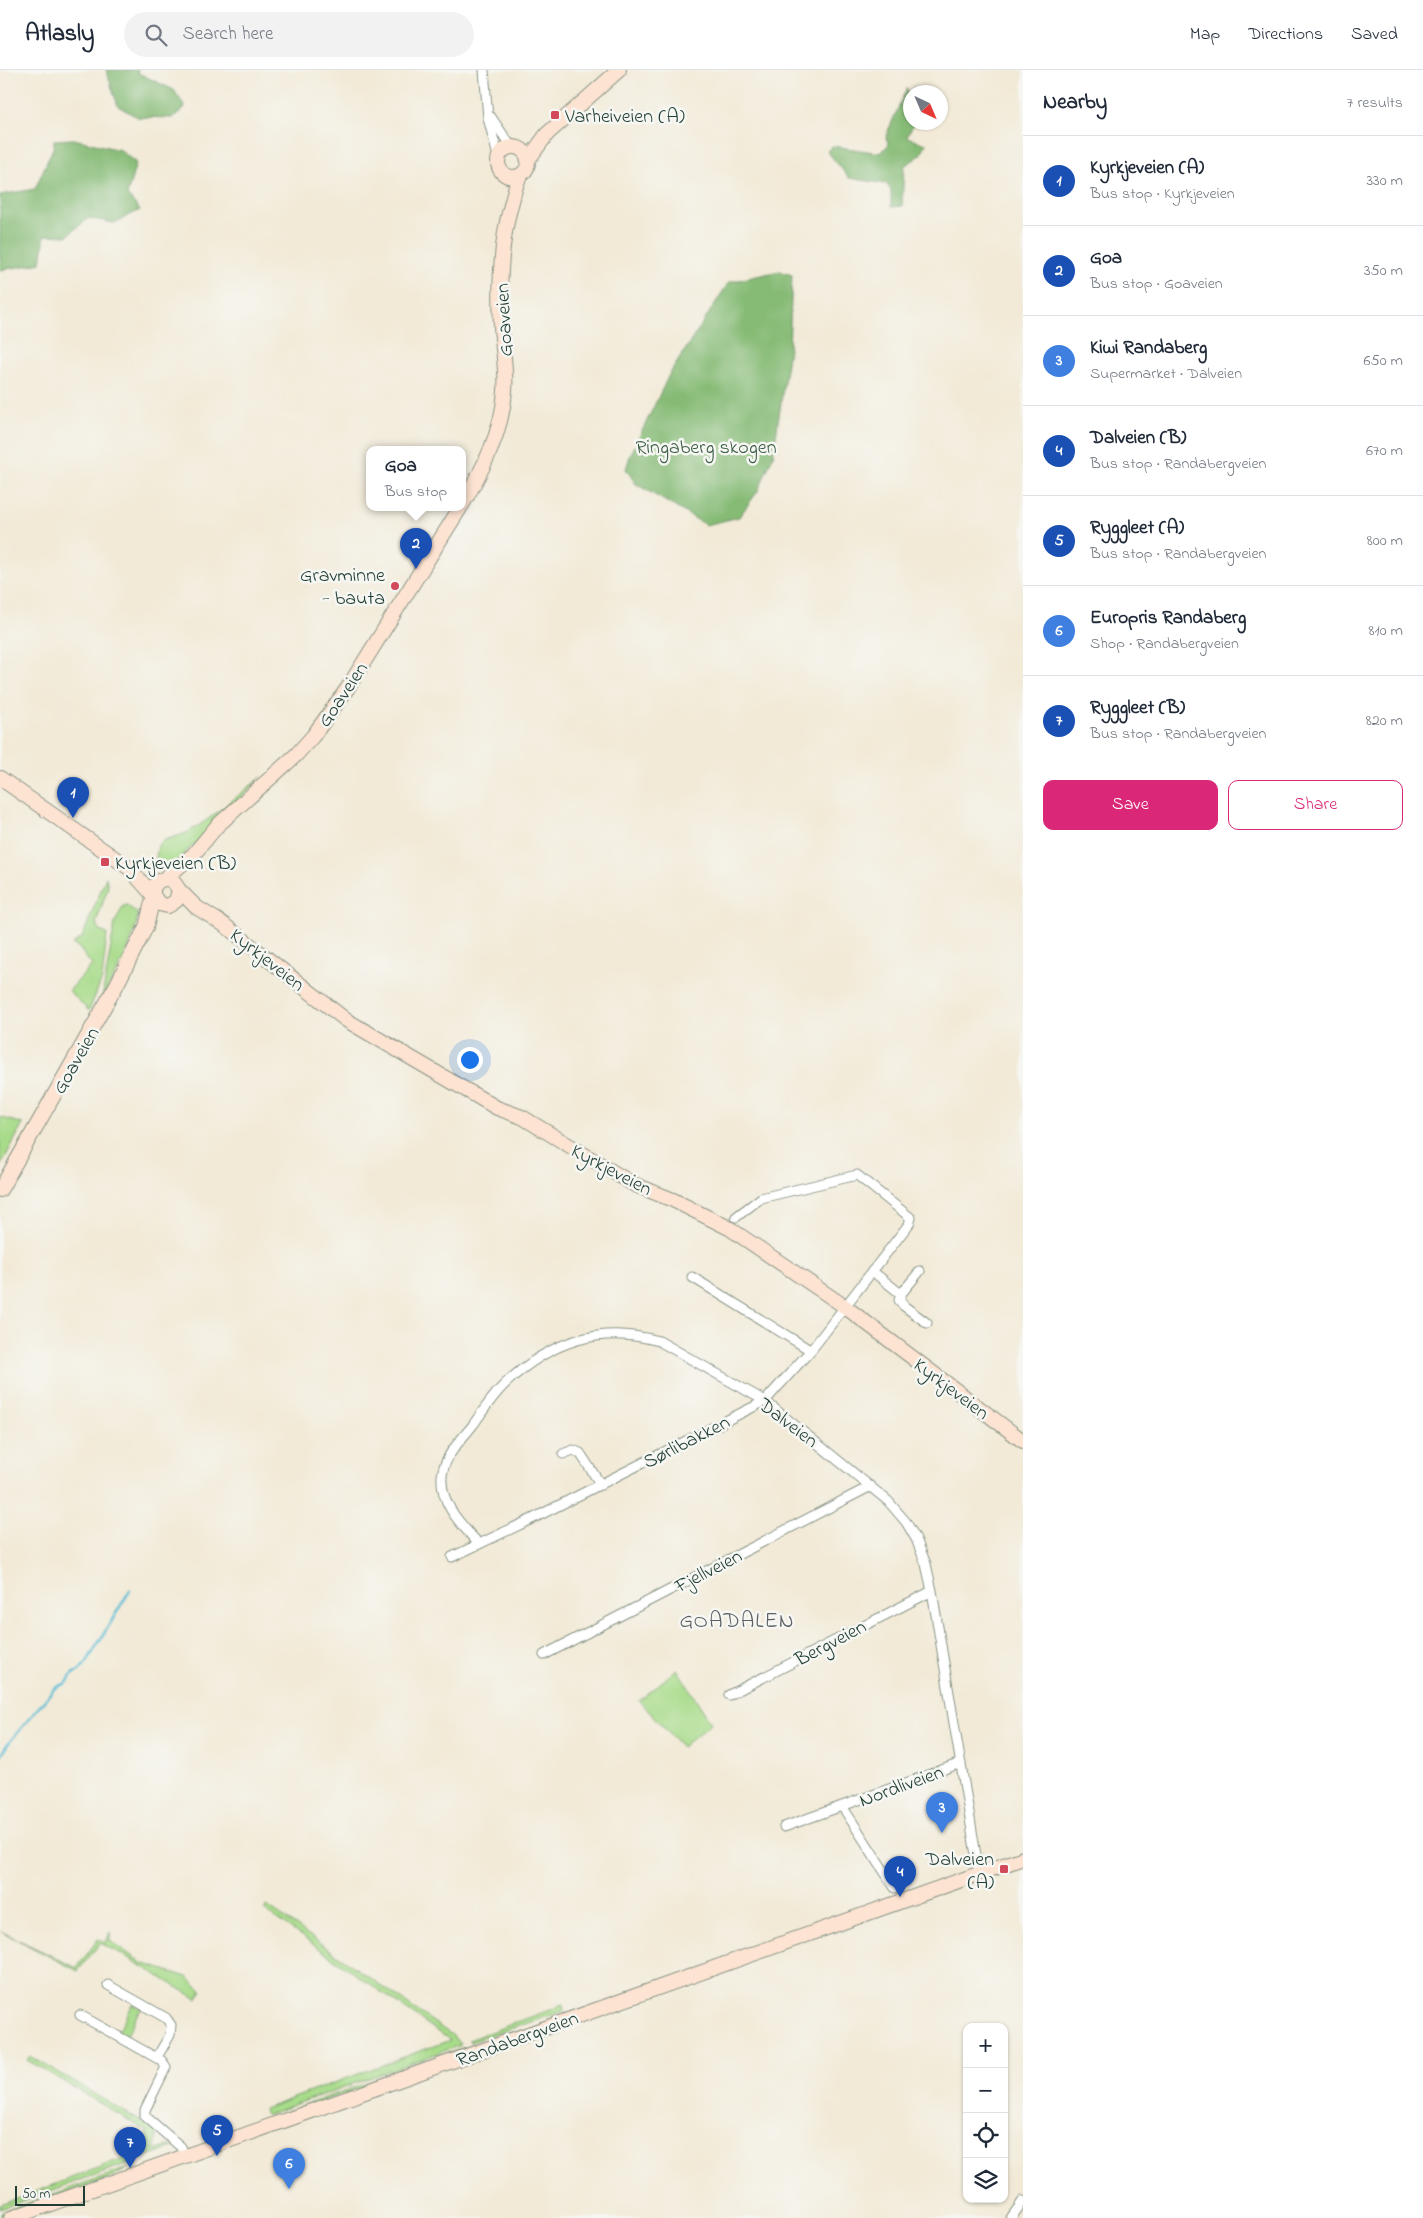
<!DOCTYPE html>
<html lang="en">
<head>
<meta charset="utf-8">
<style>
  body { margin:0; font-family:"Indie Flower",sans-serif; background:#f2f2f3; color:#1f2937 }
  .controls { position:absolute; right:15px; bottom:15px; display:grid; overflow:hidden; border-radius:10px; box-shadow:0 1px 4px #0004 }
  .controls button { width:45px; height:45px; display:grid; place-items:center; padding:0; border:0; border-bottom:1px solid #e0e1e3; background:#fff; color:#1f2937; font:25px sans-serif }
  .compass { position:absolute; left:903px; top:15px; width:45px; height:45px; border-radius:50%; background:#fff; box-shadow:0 1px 4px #0004; rotate:136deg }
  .scale { position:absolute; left:15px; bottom:12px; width:70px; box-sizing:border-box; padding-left:5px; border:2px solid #1f3d34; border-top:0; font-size:14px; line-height:18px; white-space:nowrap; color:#1f3d34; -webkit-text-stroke:4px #f6f6f2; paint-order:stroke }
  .you { position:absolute; left:469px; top:989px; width:18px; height:18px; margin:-12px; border:4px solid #fff; border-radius:50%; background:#1a73e8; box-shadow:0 0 0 8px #1a73e833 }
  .badge { display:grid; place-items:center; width:32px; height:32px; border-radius:50%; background:#db2777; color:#fff; font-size:16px; font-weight:700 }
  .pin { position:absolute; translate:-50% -41px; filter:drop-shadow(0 1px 2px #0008) }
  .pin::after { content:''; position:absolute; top:26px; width:18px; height:15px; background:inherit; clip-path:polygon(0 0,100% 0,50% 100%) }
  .popup { position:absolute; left:366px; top:376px; width:100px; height:65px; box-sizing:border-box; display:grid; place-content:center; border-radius:10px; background:#fff; filter:drop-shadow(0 1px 4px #0005); font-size:16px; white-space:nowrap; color:#747a83 }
  .popup b { font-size:19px; color:#1f2937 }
  .popup::after { content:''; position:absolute; left:50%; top:100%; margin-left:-10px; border:10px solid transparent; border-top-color:#fff }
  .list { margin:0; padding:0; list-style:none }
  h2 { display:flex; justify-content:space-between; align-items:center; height:65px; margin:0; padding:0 20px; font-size:21px }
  h2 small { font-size:16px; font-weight:400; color:#747a83 }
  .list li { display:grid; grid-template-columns:32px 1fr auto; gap:15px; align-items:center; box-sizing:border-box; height:90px; padding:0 20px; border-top:1px solid #e0e1e3 }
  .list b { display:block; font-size:19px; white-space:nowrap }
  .list p { margin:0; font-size:16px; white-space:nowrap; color:#747a83 }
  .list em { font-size:16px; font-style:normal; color:#747a83 }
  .actions { display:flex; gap:10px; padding:15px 20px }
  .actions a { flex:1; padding:11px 0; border:1px solid #db2777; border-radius:10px; text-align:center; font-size:18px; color:#db2777 }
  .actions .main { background:#db2777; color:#fff }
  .icon { flex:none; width:28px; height:28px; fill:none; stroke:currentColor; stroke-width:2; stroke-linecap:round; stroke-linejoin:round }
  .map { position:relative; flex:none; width:1023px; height:2148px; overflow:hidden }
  header { display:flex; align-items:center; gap:30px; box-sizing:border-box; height:70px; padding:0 25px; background:#fff; border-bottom:1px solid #e0e1e3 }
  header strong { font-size:24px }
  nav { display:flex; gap:28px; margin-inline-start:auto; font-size:18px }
  .search { width:350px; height:45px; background:#f2f2f3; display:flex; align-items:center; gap:12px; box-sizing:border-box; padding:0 18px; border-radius:28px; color:#747a83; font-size:19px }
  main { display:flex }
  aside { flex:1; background:#fff }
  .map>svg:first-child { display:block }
</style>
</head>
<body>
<header>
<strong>Atlasly</strong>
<div class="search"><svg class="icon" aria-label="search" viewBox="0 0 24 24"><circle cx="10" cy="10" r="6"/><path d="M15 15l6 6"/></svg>Search here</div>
<nav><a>Map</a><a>Directions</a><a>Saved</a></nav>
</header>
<main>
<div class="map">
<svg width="1023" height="2148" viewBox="0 0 1023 2148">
  <rect width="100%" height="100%" fill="#f6f6f2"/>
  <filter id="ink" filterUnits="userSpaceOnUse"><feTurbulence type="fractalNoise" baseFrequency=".02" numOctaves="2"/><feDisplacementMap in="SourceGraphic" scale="10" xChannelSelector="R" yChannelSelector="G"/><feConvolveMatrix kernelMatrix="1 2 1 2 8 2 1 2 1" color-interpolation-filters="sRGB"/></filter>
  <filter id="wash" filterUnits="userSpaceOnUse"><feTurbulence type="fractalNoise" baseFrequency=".0096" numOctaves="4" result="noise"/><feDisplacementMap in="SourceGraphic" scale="20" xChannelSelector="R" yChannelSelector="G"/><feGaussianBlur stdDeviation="1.12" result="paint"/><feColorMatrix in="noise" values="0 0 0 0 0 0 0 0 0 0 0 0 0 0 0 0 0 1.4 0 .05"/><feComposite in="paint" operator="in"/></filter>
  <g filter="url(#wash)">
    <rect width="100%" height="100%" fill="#f2ead7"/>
    <path fill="#a8db8a" stroke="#648c5f" d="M 262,707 L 172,796 L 159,800 L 150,798 L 156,788 L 158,775 C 166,767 180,767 190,761 C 215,746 238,725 262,707 Z
      M 106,807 L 108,817 L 96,853 L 100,861 L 107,864 L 102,909 L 89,941 L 69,921 L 92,895 L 78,877 L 72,874 L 82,868 Z
      M 127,835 L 138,844 C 134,875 117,901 102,928 L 115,853 L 123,836 Z
      M 0,1047 L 23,1054 L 0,1097 Z
      M 677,1599 L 711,1653 L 682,1677 L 639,1631 Z
      M 267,1836 L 456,1968 L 461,1975 L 266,2045 L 264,2039 L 450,1970 L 264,1840 Z
      M 0,1861 L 77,1898 L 98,1869 L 106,1873 L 110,1862 L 110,1871 L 142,1893 L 187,1907 L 202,1920 L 197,1929 L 125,1886 L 100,1873 L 78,1901 Z
      M 133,1934 L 142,1939 L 138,1943 L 126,1967 L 117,1963 Z
      M 563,1935 L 564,1941 L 471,1972 L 469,1970 Z
      M 464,1978 L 465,1982 L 271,2049 L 272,2047 Z
      M 30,1986 L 157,2061 L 155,2080 L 168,2076 L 173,2077 L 0,2139 L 0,2135 L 137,2083 L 147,2073 L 147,2061 L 27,1990 Z
      M 128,2098 L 113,2107 L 0,2147 L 0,2143 Z"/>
    <path fill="#86bb76" stroke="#527c55" d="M 106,0 L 138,0 L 138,3 L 174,20 L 185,37 L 173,48 L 137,47 L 118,36 Z
      M 907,18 L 910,34 L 911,52 L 914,53 L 907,67 L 926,74 L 921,85 L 904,96 L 902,136 L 891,137 L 891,121 L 887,114 L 849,108 L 827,81 L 832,76 L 881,83 L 889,74 L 886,68 L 888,61 Z
      M 74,69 L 120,80 L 136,93 L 127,125 L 140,140 L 114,153 L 88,148 L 67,166 L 45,165 L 41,193 L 0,200 L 0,125 L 35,119 L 54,76 L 54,70 Z
      M 780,201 L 792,205 L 789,279 L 773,386 L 758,421 L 739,447 L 706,455 L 636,414 L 626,399 L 630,386 L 669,305 L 729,212 Z"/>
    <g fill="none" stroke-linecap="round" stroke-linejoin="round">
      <path stroke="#58bdd6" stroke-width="2.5" d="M 0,1686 L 7,1675 L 55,1618 L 67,1613 L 72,1604 L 79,1601 L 87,1592 L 130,1520"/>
    </g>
  </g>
  <g filter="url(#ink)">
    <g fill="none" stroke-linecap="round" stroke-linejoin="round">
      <g stroke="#889486" stroke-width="11">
        <path id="street" d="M 484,0 L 488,48 L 498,86
          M 491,47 L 508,72 L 513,77
          M 872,1201 L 901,1224 L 899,1230 L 904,1236 L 927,1253
          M 692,1207 L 810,1280
          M 901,1224 L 920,1201
          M 563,1384 L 573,1380 L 580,1383 L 601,1415
          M 479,1474 C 462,1455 440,1435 442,1406 C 444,1386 461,1370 473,1355 C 483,1341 493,1325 506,1313 C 550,1272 599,1254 659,1271 L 765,1331 L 888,1431 L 906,1452 L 916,1469 L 926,1494 L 932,1521 L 979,1803
          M 452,1487 L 536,1447 L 765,1331 L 812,1279 L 909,1154 L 911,1148 L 857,1105 L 761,1128 L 736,1147
          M 544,1585 L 871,1416
          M 729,1625 L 932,1521
          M 842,1736 L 895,1818
          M 784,1757 L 961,1693
          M 108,1915 L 166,1948 L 171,1955 L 170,1965 L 157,1987
          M 80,1945 L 162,1991 L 166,1997 L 145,2040 L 145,2046 L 181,2077 L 185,2087
          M 1011,2148 L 1023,2131"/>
      </g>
      <g stroke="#889486" stroke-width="16">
        <path id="secondary" d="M498 92a15 15 0 1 1 30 0a15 15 0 1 1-30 0Z
          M 528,90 L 547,64 L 619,0
          M 462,435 C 483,399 502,363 505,321 C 507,300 502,278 501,256 C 499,216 500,174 511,135 C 514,125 515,115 520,106
          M 0,708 L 129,798 L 153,825
          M 164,809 L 193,785 L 217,756 L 296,685 L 313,666 L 347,619 L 460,438
          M 179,820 L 176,831 L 168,836 L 159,834 L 153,825 C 152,813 161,806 173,811 L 179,820 L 196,837 L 223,854 L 346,950 L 497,1038 L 522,1047 L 633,1114 L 673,1130 L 729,1158 L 844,1236 L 1023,1371
          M 0,1120 L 116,916 L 146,857 L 153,828
          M 11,2148 L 1023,1788"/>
      </g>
      <use href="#street" stroke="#fff" stroke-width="9"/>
      <use href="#secondary" stroke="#fde3d1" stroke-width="14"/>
    </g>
  </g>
  <g fill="#d1495b" stroke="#f6f6f2" stroke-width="2">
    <rect x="550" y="40" width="10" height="10" rx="2.5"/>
    <circle cx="395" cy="516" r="5"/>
    <rect x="100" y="787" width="10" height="10" rx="2.5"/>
    <rect x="999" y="1794" width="10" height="10" rx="2.5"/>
  </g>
  <g text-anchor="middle" stroke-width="5" stroke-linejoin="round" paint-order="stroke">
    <g font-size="20" fill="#1f3d34" stroke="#f6f6f2" text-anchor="start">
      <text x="565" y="52">Varheiveien (A)</text>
      <text x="385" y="511" text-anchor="end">Gravminne<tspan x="385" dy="23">- bauta</tspan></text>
      <text x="115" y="799">Kyrkjeveien (B)</text>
      <text x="994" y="1795" text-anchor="end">Dalveien<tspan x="994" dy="23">(A)</tspan></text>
    </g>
    <g font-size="20" fill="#1f3d34" stroke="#f6f6f2">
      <text transform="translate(503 250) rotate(-93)" y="7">Goaveien</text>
      <text transform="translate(342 624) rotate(-56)" y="7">Goaveien</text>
      <text transform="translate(268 889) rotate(38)" y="7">Kyrkjeveien</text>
      <text transform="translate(75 990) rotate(-60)" y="7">Goaveien</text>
      <text transform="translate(612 1099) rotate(28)" y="7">Kyrkjeveien</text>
      <text transform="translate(952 1318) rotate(37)" y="7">Kyrkjeveien</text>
      <text transform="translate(789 1352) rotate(37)" y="7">Dalveien</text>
      <text transform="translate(686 1371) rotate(-27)" y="7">Sørlibakken</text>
      <text transform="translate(708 1500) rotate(-27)" y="7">Fjellveien</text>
      <text transform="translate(830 1572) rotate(-28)" y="7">Bergveien</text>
      <text transform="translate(901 1715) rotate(-20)" y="7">Nordliveien</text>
      <text transform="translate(517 1968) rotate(-20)" y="7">Randabergveien</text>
    </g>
    <g font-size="20" fill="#3a5d45" stroke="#f6f6f2">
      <text x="706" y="383">Ringaberg skogen</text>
    </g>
    <g font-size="22" letter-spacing="1" fill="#5d6163" stroke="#f6f6f2">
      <text x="737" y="1557">GOADALEN</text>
    </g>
  </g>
</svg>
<div class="controls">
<button>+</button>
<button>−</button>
<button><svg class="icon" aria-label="locate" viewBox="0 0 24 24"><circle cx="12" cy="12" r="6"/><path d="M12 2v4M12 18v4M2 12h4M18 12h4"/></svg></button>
<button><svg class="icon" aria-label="layers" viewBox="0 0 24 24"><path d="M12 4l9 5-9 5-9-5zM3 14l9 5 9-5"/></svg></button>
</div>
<svg class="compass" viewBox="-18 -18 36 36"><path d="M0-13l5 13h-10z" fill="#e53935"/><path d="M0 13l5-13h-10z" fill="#747a83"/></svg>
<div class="scale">50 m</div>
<div class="you"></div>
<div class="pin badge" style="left:73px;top:748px;background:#1a4fb4">1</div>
<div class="pin badge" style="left:416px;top:499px;background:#1a4fb4">2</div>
<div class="popup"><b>Goa</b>Bus stop</div>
<div class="pin badge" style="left:942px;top:1763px;background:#3f7fe0">3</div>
<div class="pin badge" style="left:900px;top:1827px;background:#1a4fb4">4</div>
<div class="pin badge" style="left:217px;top:2086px;background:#1a4fb4">5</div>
<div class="pin badge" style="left:289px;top:2119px;background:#3f7fe0">6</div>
<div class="pin badge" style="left:130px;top:2098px;background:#1a4fb4">7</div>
</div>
<aside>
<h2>Nearby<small>7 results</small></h2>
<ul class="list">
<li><span class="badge" style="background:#1a4fb4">1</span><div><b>Kyrkjeveien (A)</b><p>Bus stop · Kyrkjeveien</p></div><em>330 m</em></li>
<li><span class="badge" style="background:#1a4fb4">2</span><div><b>Goa</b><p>Bus stop · Goaveien</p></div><em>350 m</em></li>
<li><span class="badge" style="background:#3f7fe0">3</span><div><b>Kiwi Randaberg</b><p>Supermarket · Dalveien</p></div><em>650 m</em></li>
<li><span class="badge" style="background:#1a4fb4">4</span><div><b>Dalveien (B)</b><p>Bus stop · Randabergveien</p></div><em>670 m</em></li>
<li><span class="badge" style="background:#1a4fb4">5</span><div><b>Ryggleet (A)</b><p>Bus stop · Randabergveien</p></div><em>800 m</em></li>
<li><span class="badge" style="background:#3f7fe0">6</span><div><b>Europris Randaberg</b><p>Shop · Randabergveien</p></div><em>810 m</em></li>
<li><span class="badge" style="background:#1a4fb4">7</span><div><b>Ryggleet (B)</b><p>Bus stop · Randabergveien</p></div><em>820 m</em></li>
</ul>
<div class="actions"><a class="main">Save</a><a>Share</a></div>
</aside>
</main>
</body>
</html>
